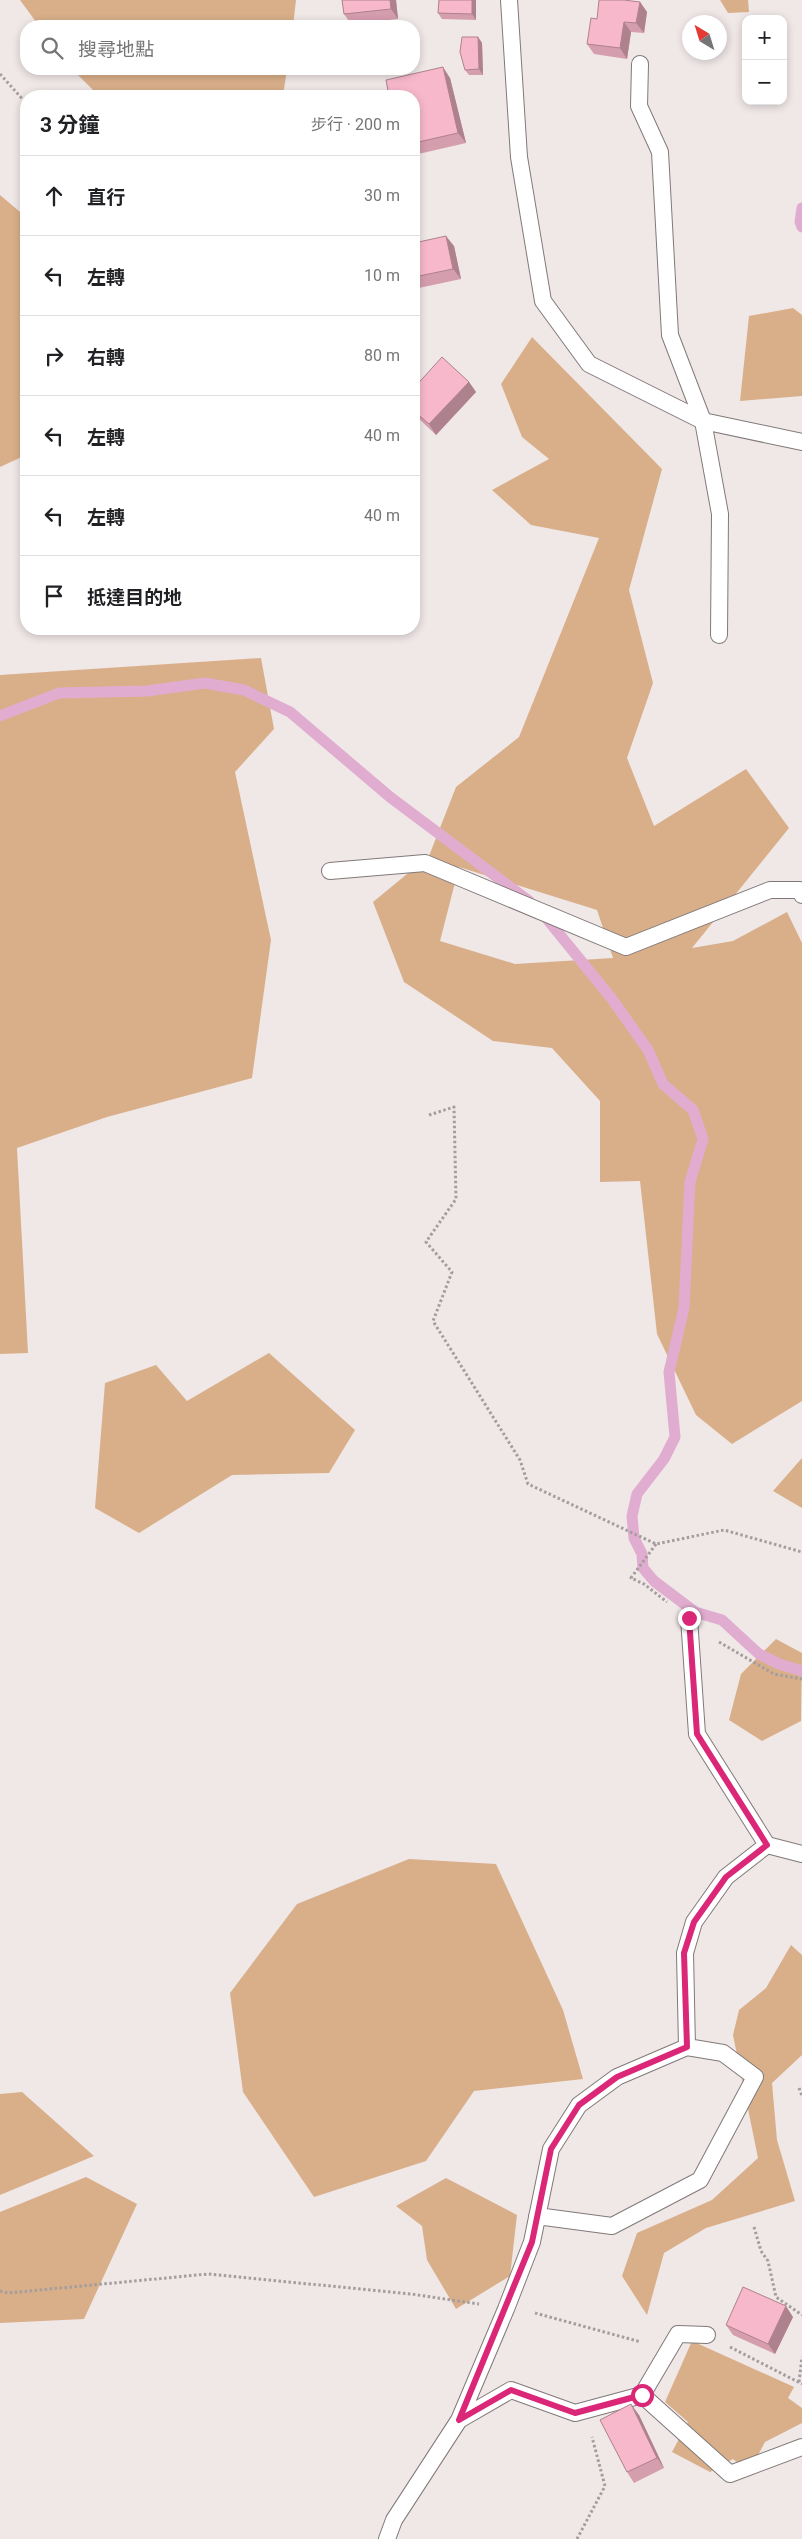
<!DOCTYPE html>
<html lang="zh-TW">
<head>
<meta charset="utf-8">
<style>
  body { margin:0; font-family:Roboto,"Noto Sans TC",sans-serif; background:#f2f2f2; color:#202124 }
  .controls { position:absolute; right:15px; top:15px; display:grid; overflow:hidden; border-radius:10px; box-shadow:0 2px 8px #0003 }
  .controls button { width:45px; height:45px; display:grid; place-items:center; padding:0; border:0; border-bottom:1px solid #e0e0e0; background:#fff; color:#202124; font:25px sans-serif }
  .compass { position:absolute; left:682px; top:15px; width:45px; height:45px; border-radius:50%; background:#fff; box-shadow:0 2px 8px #0003; rotate:322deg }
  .stop { position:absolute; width:15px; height:15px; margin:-11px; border:4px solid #db2777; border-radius:50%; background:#fff }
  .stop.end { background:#db2777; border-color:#fff; box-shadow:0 1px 5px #0008 }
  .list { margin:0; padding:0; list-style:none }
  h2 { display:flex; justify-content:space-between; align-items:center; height:65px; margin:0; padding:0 20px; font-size:21px }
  h2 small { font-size:16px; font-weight:400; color:#757577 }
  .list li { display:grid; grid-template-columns:32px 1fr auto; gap:15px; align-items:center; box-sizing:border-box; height:80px; padding:0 20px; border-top:1px solid #e0e0e0 }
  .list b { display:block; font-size:19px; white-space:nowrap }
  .list em { font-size:16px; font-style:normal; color:#757577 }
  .icon { flex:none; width:28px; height:28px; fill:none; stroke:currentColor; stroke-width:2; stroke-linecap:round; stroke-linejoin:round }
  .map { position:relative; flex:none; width:802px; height:2539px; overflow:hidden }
  .search { position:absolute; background:#fff; box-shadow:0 2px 8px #0003; left:20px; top:20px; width:400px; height:55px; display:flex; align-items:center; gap:12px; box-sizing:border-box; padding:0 18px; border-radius:20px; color:#757577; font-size:19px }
  .panel { position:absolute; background:#fff; box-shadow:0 2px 8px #0003; left:20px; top:90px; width:400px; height:545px; border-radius:20px }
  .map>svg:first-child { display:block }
</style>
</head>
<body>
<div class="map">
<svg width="802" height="2539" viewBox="0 0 802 2539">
  <rect width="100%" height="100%" fill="#f0e7e7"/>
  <path fill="#d9af8a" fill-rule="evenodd" d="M 20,0 L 296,0 L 293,26 L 39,26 Z
    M 720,0 L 748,0 L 749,12 L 728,13 Z
    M 72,69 L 287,69 L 283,96 L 99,96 Z
    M 0,195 L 26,217 L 26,455 L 0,467 Z
    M 793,308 L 802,315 L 802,396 L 740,401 L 749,316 Z
    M 532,337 L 662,469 L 629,590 L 653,683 L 627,758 L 654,826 L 746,769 L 789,828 L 692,948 L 733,941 L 787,912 L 802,943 L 802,1401 L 732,1444 L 696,1415 L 657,1334 L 640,1181 L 600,1182 L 600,1101 L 552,1048 L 493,1041 L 404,982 L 373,902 L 429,856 L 456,787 L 519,737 L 599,538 L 531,525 L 492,490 L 549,459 L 522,437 L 501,384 ZM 459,867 L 597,910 L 613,958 L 515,964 L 440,941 Z
    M 261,658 L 274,729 L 235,772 L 271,940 L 252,1078 L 107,1117 L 17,1148 L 28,1353 L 0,1354 L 0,675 Z
    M 269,1353 L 355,1430 L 329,1473 L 232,1475 L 139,1533 L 95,1508 L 105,1383 L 156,1365 L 187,1401 Z
    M 802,1458 L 802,1508 L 773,1491 Z
    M 776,1639 L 802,1653 L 801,1721 L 762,1741 L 729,1720 L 741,1674 Z
    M 409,1859 L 496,1864 L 563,2010 L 583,2079 L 474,2091 L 426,2161 L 314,2197 L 243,2092 L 230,1993 L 297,1904 Z
    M 791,1945 L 802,1955 L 802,2055 L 772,2083 L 777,2140 L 795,2201 L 706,2228 L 664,2253 L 647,2315 L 622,2276 L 637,2233 L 712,2200 L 758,2158 L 733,2035 L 739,2010 L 766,1988 Z
    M 22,2092 L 94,2156 L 0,2195 L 0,2094 Z
    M 86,2177 L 137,2204 L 84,2319 L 0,2323 L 0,2212 Z
    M 446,2178 L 517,2215 L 510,2276 L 456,2309 L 427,2260 L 422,2226 L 396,2206 Z
    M 692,2341 L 794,2387 L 788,2398 L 802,2408 L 802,2423 L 765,2442 L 749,2472 L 733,2459 L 710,2472 L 672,2452 L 688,2422 L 665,2402 Z"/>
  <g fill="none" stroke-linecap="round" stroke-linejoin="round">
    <path stroke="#e0acd0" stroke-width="11" d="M 802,208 L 800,222 L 802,227
      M 0,716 L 59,693 L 147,691 L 205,683 L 244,690 L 290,712 L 390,797 L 529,901
      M 543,914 L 612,999 L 648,1050 L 663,1084 L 693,1110 L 703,1139 L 690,1182 L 684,1308 L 669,1372 L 675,1437 L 664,1459 L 637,1494 L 632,1516 L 634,1538 L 642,1554 L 643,1568 L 654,1581 L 695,1612 L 722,1620 L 759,1654 L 779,1664 L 802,1671"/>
    <g stroke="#817979" stroke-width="18">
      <path id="service" d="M 509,0 L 519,157 L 543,301 L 589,364 L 703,421 L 802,442
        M 640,64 L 639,106 L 660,152 L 670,335 L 703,421 L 720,514 L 719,635
        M 330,871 L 425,863 L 626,947 L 770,890 L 800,890 L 802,895
        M 689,1618 L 697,1734 L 767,1845 L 802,1854
        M 537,2216 L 612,2226 L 700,2180 L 755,2077 L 723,2053 L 687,2047
        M 642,2395 L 730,2474 L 802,2447
        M 459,2420 L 511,2390 L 575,2413 L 642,2395 L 678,2334 L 707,2335
        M 387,2539 L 394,2520 L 459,2420 L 506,2309 L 532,2242 L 551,2149 L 579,2105 L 617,2077 L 687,2047 L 685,1953 L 694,1922 L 726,1877 L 767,1845"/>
    </g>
    <path stroke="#a49d9d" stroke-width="3" stroke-dasharray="2.5 2.5" stroke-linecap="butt" d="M 0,74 L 26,103
      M 429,1115 L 454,1107 L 456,1199 L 426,1242 L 452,1272 L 433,1321 L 520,1460 L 528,1484 L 656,1544 L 724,1530 L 802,1552
      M 656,1544 L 631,1578 L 644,1584 L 667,1602
      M 719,1642 L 774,1674 L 802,1679
      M 799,2088 L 802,2096
      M 754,2227 L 761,2251 L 768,2261 L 776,2297 L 802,2315
      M 0,2291 L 8,2293 L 208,2274 L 411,2294 L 479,2304
      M 535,2313 L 641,2342
      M 730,2347 L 802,2384
      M 799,2382 L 802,2357
      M 577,2539 L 605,2486 L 592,2437"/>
    <use href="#service" stroke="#fff" stroke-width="16"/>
  </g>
  <path fill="#d59eaf" d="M 342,0 L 396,0 L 398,19 L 351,24 L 344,14 Z
    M 439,0 L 476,0 L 476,20 L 442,19 L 438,13 Z
    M 640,2 L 647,12 L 644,33 L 631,32 L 627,59 L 594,54 L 587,44 L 597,19 Z
    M 478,37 L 482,43 L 483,75 L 469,75 L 465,70 Z
    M 450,78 L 466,143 L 414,155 L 414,96 Z
    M 414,243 L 454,246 L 461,279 L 414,289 Z
    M 469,382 L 476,392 L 436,435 L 414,414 L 414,388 Z
    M 793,2317 L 775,2354 L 733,2335 L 726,2325 Z
    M 639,2415 L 664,2468 L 634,2483 L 627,2472 Z"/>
  <path fill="#ae818e" d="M 390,0 L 396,0 L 398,19 L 391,9 Z
    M 472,0 L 476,0 L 476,20 L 472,14 Z
    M 640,2 L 647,12 L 644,33 L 636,23 Z
    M 624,22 L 631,32 L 627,59 L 620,48 Z
    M 478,37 L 482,43 L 483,75 L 479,69 Z
    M 443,67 L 450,78 L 466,143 L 458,133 Z
    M 446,236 L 454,246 L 461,279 L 453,269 Z
    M 469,382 L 476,392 L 436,435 L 429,424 Z
    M 786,2306 L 793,2317 L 775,2354 L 768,2344 Z
    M 631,2404 L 639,2415 L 664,2468 L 657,2458 Z"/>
  <path fill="#f8b8cb" stroke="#ae818e" d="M 342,0 L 390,0 L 391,9 L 344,14 Z
    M 439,0 L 472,0 L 472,14 L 438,13 Z
    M 599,0 L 624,0 L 640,2 L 636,23 L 624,22 L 620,48 L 587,44 L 591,18 L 597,19 Z
    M 462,37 L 478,37 L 479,69 L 465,70 L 460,52 Z
    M 443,67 L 458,133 L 414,143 L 414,96 L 389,96 L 386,80 Z
    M 446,236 L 453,269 L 414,277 L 414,243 Z
    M 442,357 L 469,382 L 429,424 L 414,411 L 414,388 Z
    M 743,2287 L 786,2306 L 768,2344 L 726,2325 Z
    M 631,2404 L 657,2458 L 627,2472 L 600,2420 Z"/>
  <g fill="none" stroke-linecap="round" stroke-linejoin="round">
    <path stroke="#db2777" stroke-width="6" d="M 642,2395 L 575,2413 L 511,2390 L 459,2420 L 532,2242 L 551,2149 L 579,2105 L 617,2077 L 687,2047 L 684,1953 L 694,1922 L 726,1877 L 767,1845 L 697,1734 L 689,1618"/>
  </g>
</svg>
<div class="controls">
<button>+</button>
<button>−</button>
</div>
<svg class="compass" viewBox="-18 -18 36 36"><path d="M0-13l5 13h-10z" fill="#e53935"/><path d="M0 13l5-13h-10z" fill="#757577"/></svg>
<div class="stop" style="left:642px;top:2395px"></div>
<div class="stop end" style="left:689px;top:1618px"></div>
<div class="search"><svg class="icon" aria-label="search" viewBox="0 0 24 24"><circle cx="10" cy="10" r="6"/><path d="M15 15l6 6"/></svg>搜尋地點</div>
<section class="panel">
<h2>3 分鐘<small>步行 · 200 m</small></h2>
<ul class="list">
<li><svg class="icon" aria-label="ahead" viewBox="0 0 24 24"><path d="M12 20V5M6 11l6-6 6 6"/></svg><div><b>直行</b></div><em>30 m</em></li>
<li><svg class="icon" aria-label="left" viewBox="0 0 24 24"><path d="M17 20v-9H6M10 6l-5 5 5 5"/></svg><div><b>左轉</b></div><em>10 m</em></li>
<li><svg class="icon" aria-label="right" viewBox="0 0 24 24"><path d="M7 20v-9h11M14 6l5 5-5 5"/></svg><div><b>右轉</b></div><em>80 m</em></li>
<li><svg class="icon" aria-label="left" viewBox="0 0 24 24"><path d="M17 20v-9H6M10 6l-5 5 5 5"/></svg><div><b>左轉</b></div><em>40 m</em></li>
<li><svg class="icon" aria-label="left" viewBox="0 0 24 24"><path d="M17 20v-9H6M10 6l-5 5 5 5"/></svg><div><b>左轉</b></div><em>40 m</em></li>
<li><svg class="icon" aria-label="arrive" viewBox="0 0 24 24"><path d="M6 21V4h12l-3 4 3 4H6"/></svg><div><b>抵達目的地</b></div></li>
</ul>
</section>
</div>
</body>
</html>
